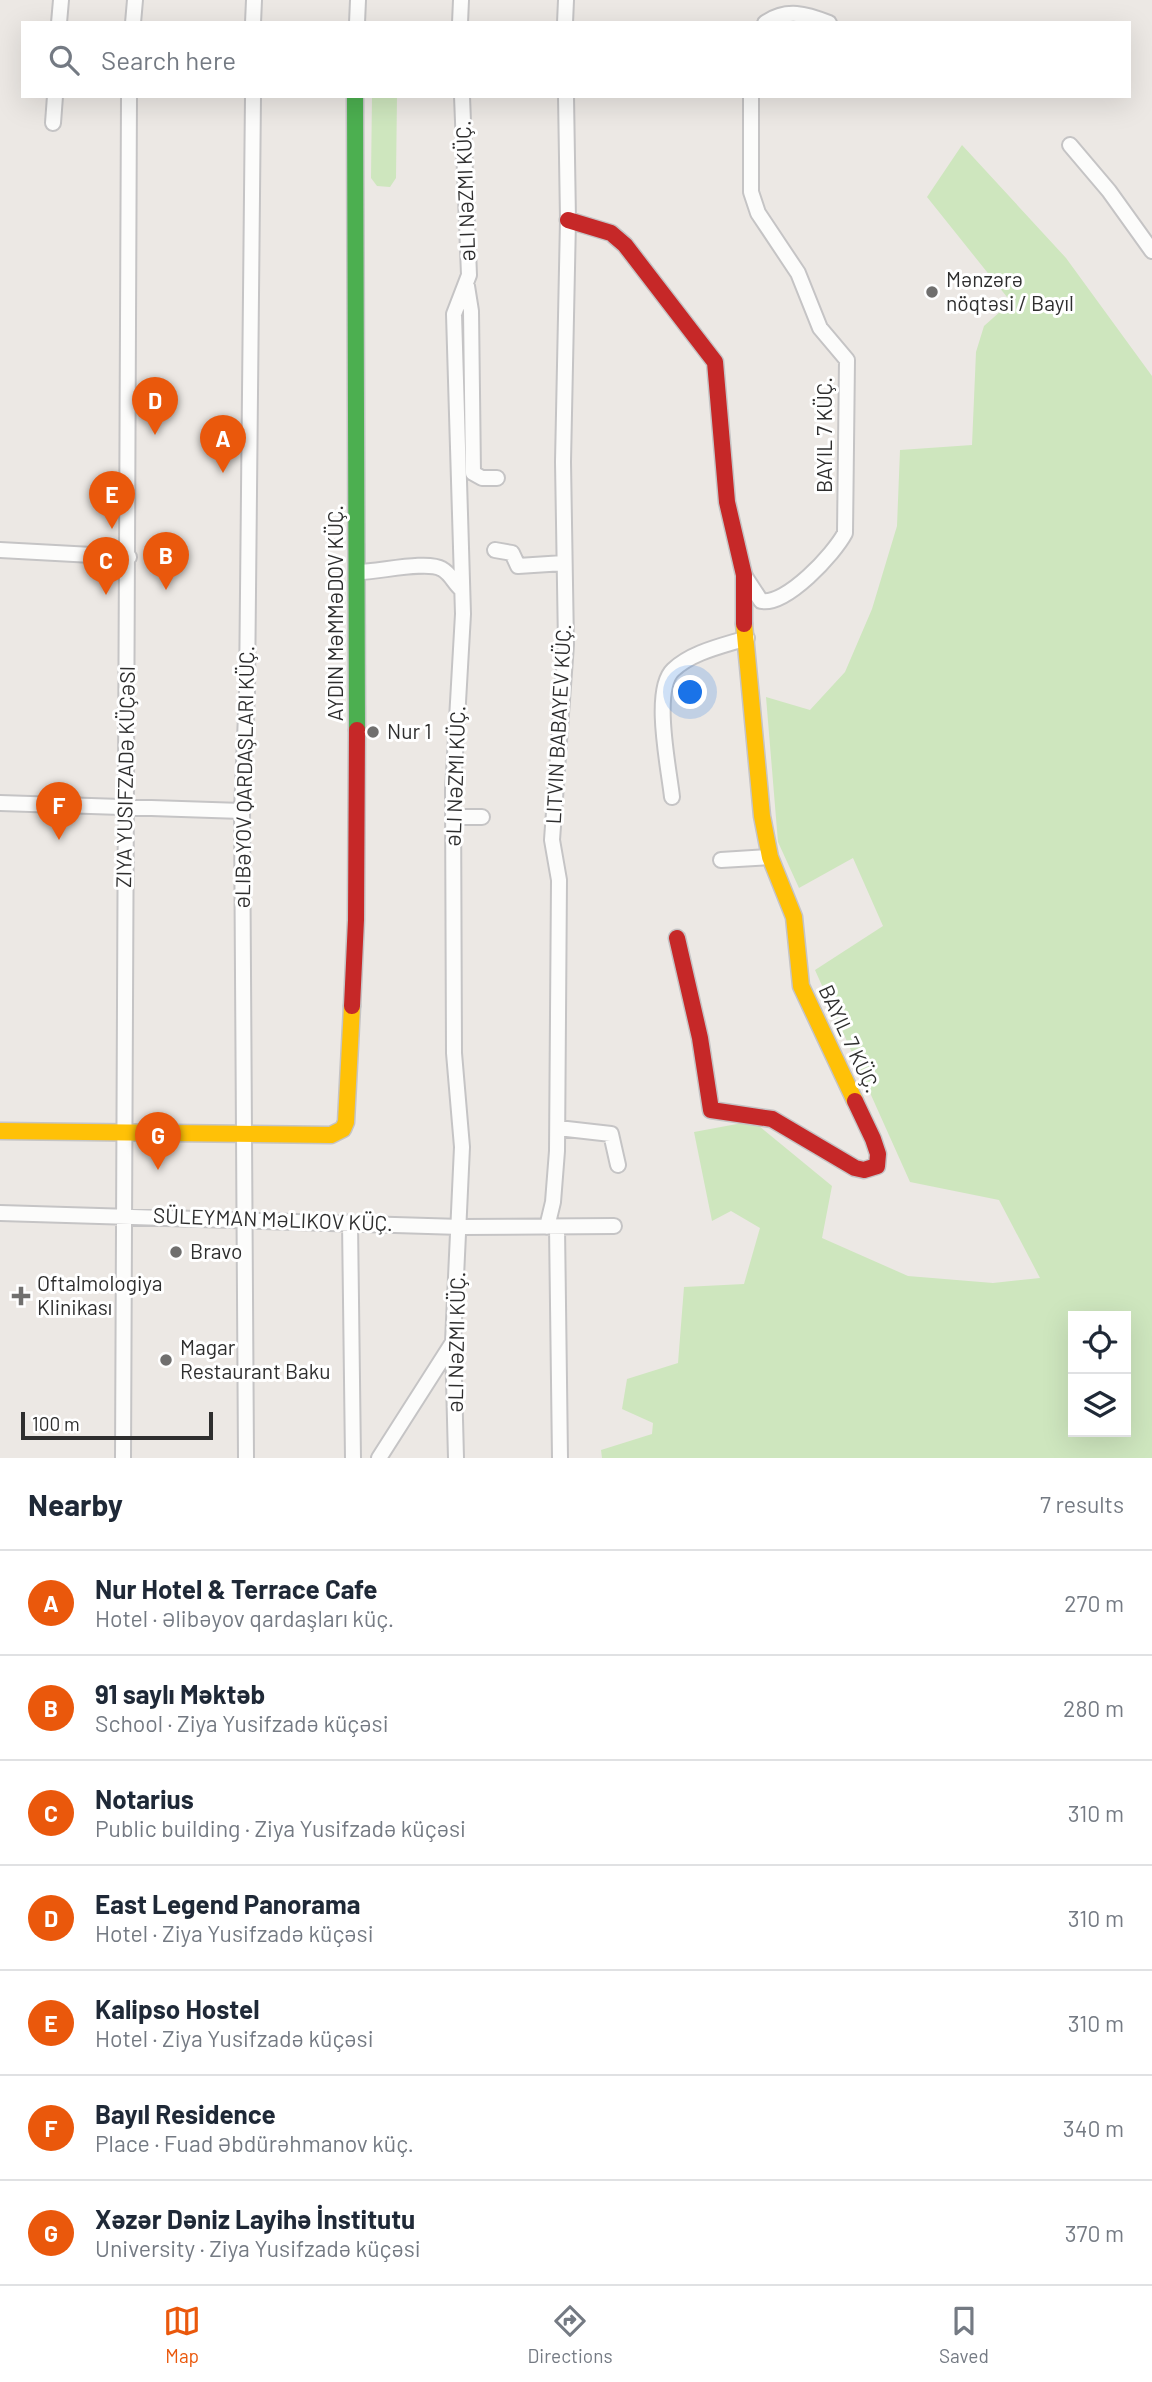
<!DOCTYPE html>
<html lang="en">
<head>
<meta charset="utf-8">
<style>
  body { margin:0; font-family:Barlow,sans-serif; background:#f2f2f3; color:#1f2937 }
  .controls { position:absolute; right:21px; bottom:21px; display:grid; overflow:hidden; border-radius:0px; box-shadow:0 7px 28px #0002 }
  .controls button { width:63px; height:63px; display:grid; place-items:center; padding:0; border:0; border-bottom:2px solid #e0e1e3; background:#fff; color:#1f2937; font:35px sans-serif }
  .scale { position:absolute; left:21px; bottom:18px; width:192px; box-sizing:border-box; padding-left:7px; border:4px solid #2e2e2e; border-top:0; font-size:19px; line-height:24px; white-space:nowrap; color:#2e2e2e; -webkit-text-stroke:5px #fff; paint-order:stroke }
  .you { position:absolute; left:691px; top:693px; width:24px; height:24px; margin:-18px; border:5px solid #fff; border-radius:50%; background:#1a73e8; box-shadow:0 0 0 10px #1a73e833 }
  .badge { display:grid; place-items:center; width:46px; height:46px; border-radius:50%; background:#ea580c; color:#fff; font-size:23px; font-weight:700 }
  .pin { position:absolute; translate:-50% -58px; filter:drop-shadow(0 2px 4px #0008) }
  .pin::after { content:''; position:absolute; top:37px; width:24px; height:21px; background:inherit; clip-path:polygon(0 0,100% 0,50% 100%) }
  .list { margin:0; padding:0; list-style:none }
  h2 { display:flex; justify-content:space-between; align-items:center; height:91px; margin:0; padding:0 28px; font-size:30px }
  h2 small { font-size:23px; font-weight:400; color:#747a83 }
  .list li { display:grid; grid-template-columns:46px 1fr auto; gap:21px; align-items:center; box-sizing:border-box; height:105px; padding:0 28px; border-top:2px solid #e0e1e3 }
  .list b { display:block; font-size:26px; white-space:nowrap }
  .list p { margin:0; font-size:23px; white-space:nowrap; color:#747a83 }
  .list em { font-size:23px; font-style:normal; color:#747a83 }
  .icon { flex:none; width:38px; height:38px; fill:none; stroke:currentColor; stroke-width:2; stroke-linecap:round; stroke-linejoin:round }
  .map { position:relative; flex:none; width:1152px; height:1458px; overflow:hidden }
  .search { position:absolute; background:#fff; box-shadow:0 7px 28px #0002; left:21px; right:21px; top:21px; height:77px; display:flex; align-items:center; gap:18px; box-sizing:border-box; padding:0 24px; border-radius:0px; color:#747a83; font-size:26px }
  .sheet { height:826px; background:#fff }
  nav { display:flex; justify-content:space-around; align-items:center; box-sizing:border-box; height:98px; border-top:2px solid #e0e1e3; background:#fff; font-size:19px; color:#747a83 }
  nav a { display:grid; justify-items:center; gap:4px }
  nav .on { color:#ea580c }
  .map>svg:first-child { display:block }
</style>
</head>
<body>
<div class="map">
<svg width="1152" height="1458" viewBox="0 0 1152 1458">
  <rect width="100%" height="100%" fill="#ece8e4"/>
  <path fill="#cee6be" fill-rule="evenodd" d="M 372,96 L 397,96 L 396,178 L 390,187 L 377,186 L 371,178 Z
    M 962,145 L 1066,258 L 1152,376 L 1152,1458 L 602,1458 L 601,1450 L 652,1434 L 653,1423 L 622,1409 L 627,1379 L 678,1363 L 684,1287 L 744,1284 L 760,1228 L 731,1211 L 712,1221 L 694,1132 L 753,1121 L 832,1186 L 822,1238 L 908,1276 L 993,1283 L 1040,1278 L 999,1200 L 910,1182 L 815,970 L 883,926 L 853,858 L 799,888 L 778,842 L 766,697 L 810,710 L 845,672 L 872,609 L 897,526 L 900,450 L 972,445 L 976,352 L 984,326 L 1011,302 L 927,197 ZM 1073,1316 L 1126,1316 L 1126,1432 L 1073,1432 Z"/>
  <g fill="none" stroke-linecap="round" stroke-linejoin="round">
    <g stroke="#c5c4c5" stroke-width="18">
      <path id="street" d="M 59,23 L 61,0
        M 133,23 L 135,0
        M 253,23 L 254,0
        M 357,23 L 358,0
        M 460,23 L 461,0
        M 565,23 L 566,0
        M 765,23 C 787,8 806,14 829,23
        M 53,123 L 55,96
        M 1070,145 L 1109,191 L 1152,251
        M 467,286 L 471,311 L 473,473 L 482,478 L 497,478
        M 0,550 L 129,557
        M 495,550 L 512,553 L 518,566 L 564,563
        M 358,572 C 379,572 427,560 442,569 C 451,574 454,583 461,589
        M 744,575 L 761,601 C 786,606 834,554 845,533 L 847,360 L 820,328 L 798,273 L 758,213 L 751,192 L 751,96
        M 672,797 C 669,769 652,690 673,670 C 692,652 722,646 747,638
        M 0,803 L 242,811
        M 453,817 L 482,817
        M 721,860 L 770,857
        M 558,1128 L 611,1134 L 618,1165
        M 0,1213 L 461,1227 L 614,1226
        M 350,1222 L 353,1458
        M 547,1227 L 553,1202 L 557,1151 L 559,880 L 552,840 L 566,644 L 563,462 L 568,220 L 566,96
        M 557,1227 L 560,1458
        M 123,1458 L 129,96
        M 246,1458 L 242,811 L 247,691 L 253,96
        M 379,1458 L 453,1342
        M 456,1458 L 453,1342 L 462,1147 L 454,1053 L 453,790 L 463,614 L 454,314 L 469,275 L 462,96"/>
    </g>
    <g stroke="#c5c4c5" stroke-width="19">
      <path id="fast" d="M 355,96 L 357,730"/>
    </g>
    <g stroke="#c5c4c5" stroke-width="19">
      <path id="slow" d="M 744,624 L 762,816 L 770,857 L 794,917 L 801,986 L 855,1101
        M 0,1131 L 331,1135 L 343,1129 L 346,1122 L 352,1006"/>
    </g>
    <g stroke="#c5c4c5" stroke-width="19">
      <path id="jam" d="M 568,220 L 611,233 L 625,245 L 715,362 L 727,502 L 744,575 L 744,624
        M 677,938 L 700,1038 L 711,1110 L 772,1119 L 855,1168 L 864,1170 L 877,1166 L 878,1154 L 873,1139 L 855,1101
        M 352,1006 L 356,920 L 357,730"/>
    </g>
    <use href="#street" stroke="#fcfcfb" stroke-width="14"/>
    <use href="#fast" stroke="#4caf50" stroke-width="16"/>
    <use href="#slow" stroke="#ffc107" stroke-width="16"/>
    <use href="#jam" stroke="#c62828" stroke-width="16"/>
  </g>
  <g fill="#706f6e" stroke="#fff" stroke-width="2.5">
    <circle cx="932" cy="292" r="7"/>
    <circle cx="373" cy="732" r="7"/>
    <circle cx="176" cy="1252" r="7"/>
    <path d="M17.5 1285.5h7v7h7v7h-7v7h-7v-7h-7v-7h7z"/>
    <circle cx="166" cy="1360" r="7"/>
  </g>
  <g text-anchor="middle" stroke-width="6" stroke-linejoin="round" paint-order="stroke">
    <g font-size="21" fill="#2e2e2e" stroke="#fff">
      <text transform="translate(466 191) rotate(-92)" y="7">ƏLI NƏZMI KÜÇ.</text>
      <text transform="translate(825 435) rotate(-90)" y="7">BAYIL 7 KÜÇ.</text>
      <text transform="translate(336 613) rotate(-90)" y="7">AYDIN MƏMMƏDOV KÜÇ.</text>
      <text transform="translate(559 724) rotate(-87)" y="7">LITVIN BABAYEV KÜÇ.</text>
      <text transform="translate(456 776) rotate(-88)" y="7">ƏLI NƏZMI KÜÇ.</text>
      <text transform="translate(126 777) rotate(-89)" y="7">ZIYA YUSIFZADƏ KÜÇƏSI</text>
      <text transform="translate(245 777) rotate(-89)" y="7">ƏLIBƏYOV QARDAŞLARI KÜÇ.</text>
      <text transform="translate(849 1039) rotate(65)" y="7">BAYIL 7 KÜÇ.</text>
      <text transform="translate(273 1220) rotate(2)" y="7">SÜLEYMAN MƏLIKOV KÜÇ.</text>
      <text transform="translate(457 1342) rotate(-89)" y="7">ƏLI NƏZMI KÜÇ.</text>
    </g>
    <g font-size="21" fill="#2e2e2e" stroke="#fff" text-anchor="start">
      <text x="946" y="287">Mənzərə<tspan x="946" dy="24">nöqtəsi / Bayıl</tspan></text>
      <text x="387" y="739">Nur 1</text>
      <text x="190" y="1259">Bravo</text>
      <text x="37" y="1291">Oftalmologiya<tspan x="37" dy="24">Klinikası</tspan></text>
      <text x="180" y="1355">Magar<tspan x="180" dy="24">Restaurant Baku</tspan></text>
    </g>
  </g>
</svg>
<div class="controls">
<button><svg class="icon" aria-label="locate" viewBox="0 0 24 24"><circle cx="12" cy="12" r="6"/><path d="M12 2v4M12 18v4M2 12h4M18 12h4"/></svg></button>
<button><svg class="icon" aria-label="layers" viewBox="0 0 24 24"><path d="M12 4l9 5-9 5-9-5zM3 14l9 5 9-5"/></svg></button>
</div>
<div class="scale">100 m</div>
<div class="you"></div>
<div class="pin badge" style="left:223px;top:473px">A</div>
<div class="pin badge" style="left:166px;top:590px">B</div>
<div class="pin badge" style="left:106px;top:595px">C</div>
<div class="pin badge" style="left:155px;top:435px">D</div>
<div class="pin badge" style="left:112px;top:529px">E</div>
<div class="pin badge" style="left:59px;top:840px">F</div>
<div class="pin badge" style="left:158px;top:1170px">G</div>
<div class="search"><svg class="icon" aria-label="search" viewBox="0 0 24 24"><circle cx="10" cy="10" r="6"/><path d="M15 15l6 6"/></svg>Search here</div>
</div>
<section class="sheet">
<h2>Nearby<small>7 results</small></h2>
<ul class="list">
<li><span class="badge">A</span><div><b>Nur Hotel &amp; Terrace Cafe</b><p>Hotel · Əlibəyov qardaşları küç.</p></div><em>270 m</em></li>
<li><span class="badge">B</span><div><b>91 saylı Məktəb</b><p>School · Ziya Yusifzadə küçəsi</p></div><em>280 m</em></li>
<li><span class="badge">C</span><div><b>Notarius</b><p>Public building · Ziya Yusifzadə küçəsi</p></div><em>310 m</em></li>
<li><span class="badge">D</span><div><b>East Legend Panorama</b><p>Hotel · Ziya Yusifzadə küçəsi</p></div><em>310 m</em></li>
<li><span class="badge">E</span><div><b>Kalipso Hostel</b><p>Hotel · Ziya Yusifzadə küçəsi</p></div><em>310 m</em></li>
<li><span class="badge">F</span><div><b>Bayıl Residence</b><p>Place · Fuad Əbdürəhmanov küç.</p></div><em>340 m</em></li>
<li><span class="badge">G</span><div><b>Xəzər Dəniz Layihə İnstitutu</b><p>University · Ziya Yusifzadə küçəsi</p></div><em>370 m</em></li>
</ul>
</section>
<nav>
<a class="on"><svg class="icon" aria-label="map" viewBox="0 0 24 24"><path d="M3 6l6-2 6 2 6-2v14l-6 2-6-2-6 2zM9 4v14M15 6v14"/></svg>Map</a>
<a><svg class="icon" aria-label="directions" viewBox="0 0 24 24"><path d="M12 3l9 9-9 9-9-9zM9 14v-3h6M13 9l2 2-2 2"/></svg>Directions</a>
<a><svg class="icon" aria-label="saved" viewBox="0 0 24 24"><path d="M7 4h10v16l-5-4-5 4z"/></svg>Saved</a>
</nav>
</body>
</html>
